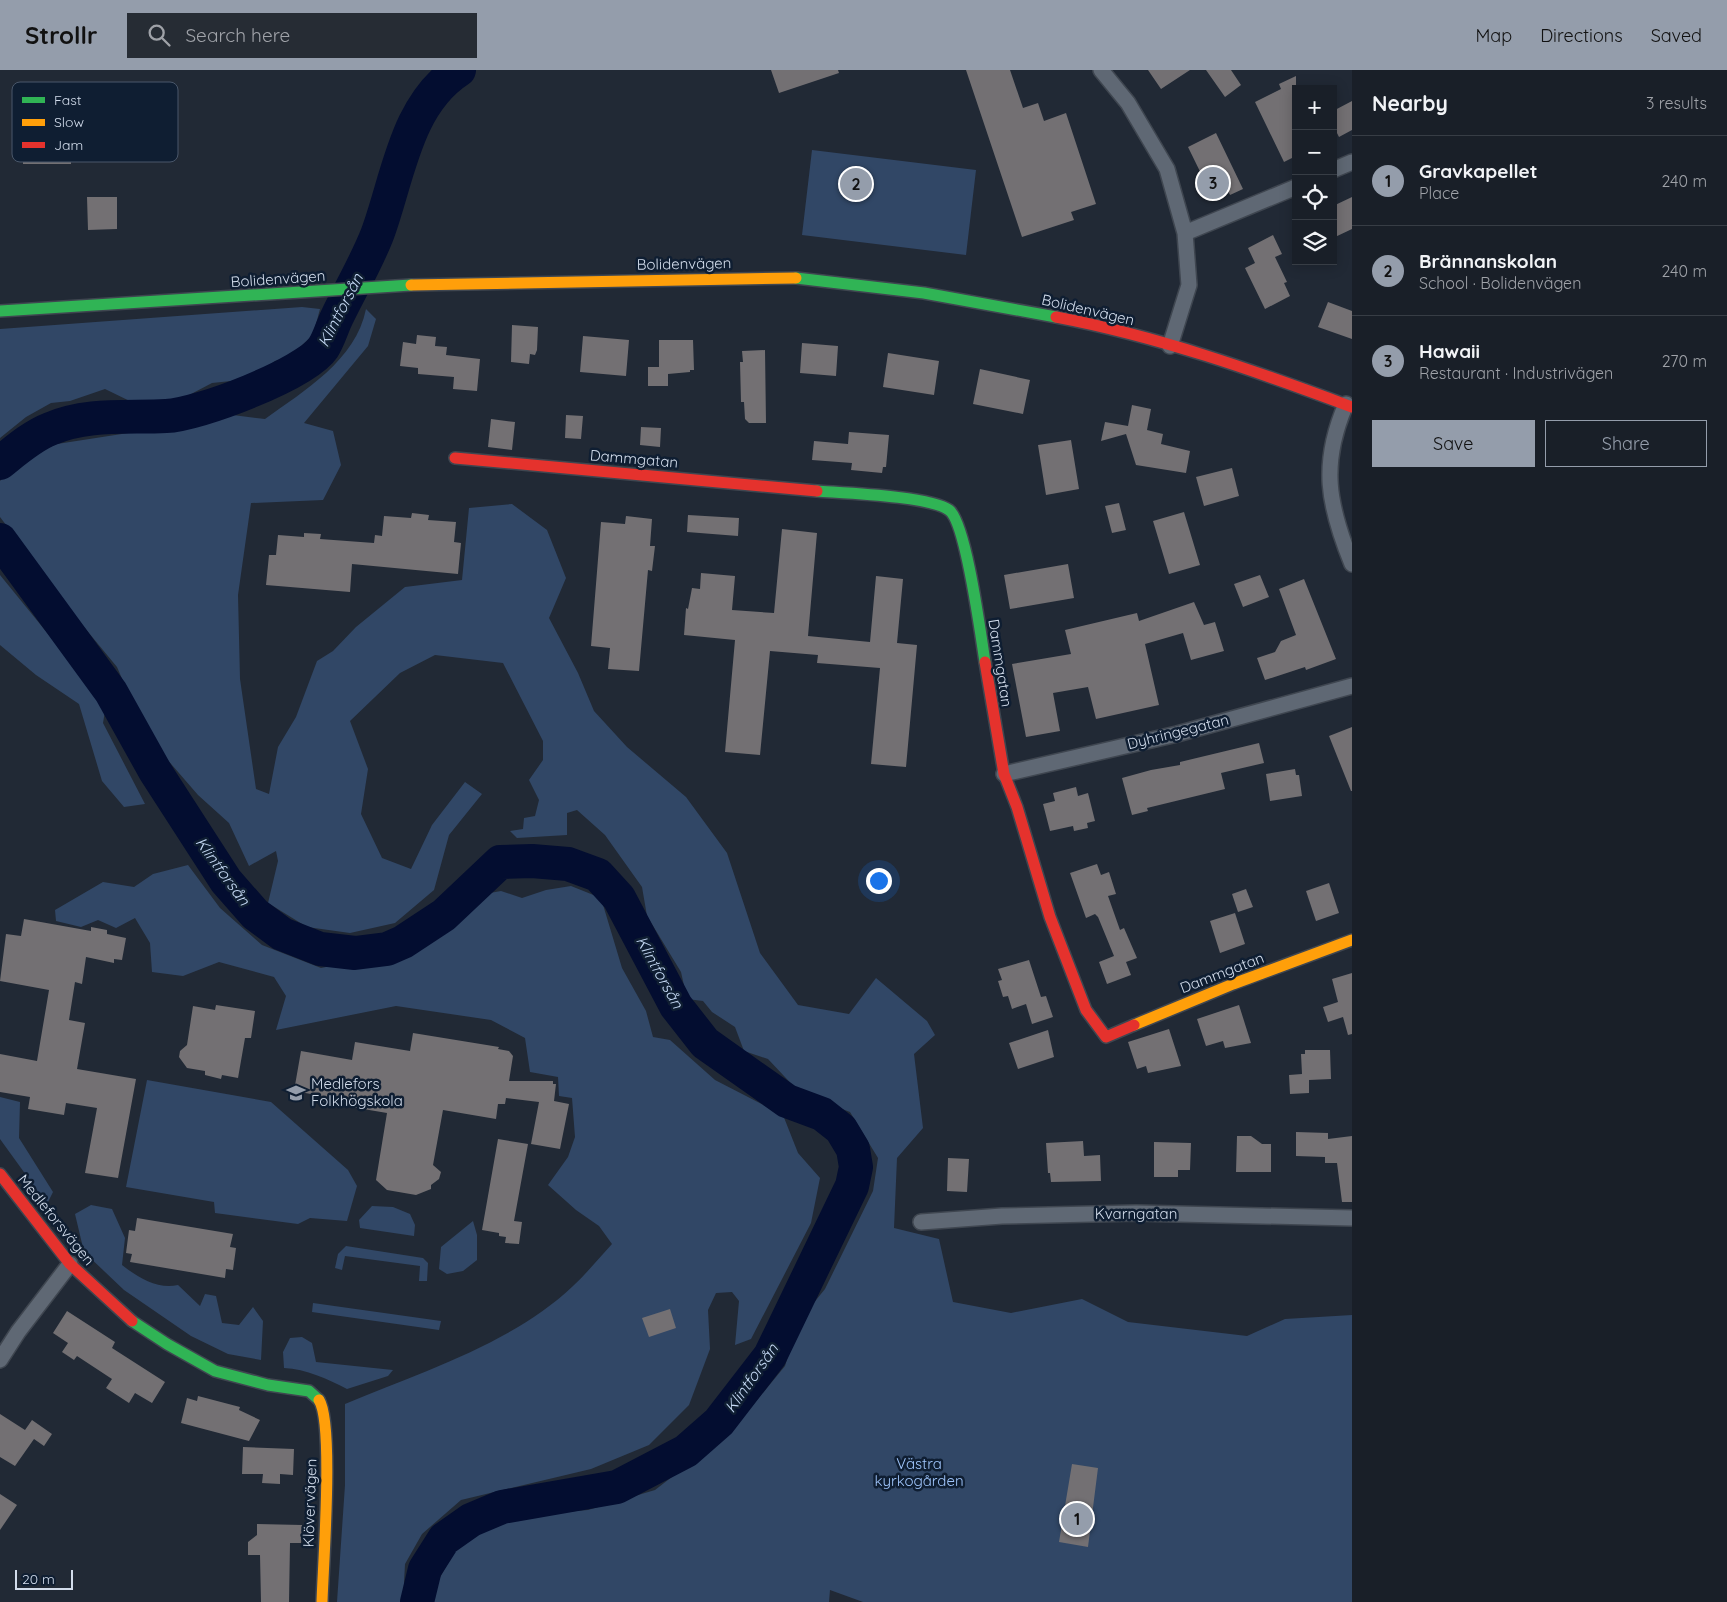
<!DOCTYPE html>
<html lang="en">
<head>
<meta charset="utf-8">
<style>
  body { margin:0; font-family:Quicksand,sans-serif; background:#262c34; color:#f1f3f6 }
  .controls { position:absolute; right:15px; top:15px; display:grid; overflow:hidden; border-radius:0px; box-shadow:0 2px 12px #0003 }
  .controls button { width:45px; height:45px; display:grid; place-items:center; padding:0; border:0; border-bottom:1px solid #373d45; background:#191f28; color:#f1f3f6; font:25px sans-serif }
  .scale { position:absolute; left:15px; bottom:12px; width:58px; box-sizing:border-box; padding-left:5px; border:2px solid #d2dceb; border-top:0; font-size:14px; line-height:18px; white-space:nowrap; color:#d2dceb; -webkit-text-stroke:4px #0f1e32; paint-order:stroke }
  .you { position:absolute; left:878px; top:810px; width:18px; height:18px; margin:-12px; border:4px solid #fff; border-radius:50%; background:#1a73e8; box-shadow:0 0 0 8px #1a73e833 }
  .badge { display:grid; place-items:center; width:32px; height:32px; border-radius:50%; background:#949dab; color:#111; font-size:16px; font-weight:700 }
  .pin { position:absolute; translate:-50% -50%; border:2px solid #fff; box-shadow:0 1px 5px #0006 }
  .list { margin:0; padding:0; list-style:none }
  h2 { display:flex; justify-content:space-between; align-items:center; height:65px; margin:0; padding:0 20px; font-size:21px }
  h2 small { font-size:16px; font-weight:400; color:#9fa2a8 }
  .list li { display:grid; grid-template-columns:32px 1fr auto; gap:15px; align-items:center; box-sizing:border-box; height:90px; padding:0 20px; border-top:1px solid #373d45 }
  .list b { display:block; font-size:19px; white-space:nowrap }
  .list p { margin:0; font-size:16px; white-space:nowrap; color:#9fa2a8 }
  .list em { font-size:16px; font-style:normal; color:#9fa2a8 }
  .actions { display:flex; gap:10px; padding:15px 20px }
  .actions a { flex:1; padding:11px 0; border:1px solid #949dab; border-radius:0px; text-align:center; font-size:18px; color:#949dab }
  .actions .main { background:#949dab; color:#111 }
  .icon { flex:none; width:28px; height:28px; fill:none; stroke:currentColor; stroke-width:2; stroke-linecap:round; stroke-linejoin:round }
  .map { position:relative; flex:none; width:1352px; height:1532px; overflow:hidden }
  header { display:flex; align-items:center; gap:30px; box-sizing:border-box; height:70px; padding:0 25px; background:#949dab; color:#111 }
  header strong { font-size:24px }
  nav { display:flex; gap:28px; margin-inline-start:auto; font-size:18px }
  .search { width:350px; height:45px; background:#262c34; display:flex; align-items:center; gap:12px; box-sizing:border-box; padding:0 18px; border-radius:0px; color:#9fa2a8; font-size:19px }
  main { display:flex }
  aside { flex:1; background:#191f28 }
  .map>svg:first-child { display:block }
</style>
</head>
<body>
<header>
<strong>Strollr</strong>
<div class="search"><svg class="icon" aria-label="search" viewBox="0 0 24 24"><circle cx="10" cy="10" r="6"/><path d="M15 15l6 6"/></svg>Search here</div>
<nav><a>Map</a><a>Directions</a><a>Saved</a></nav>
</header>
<main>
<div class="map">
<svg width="1352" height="1532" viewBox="0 0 1352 1532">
  <rect width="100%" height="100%" fill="#212935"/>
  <path fill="#314766" d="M 812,80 L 976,100 L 966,185 L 802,165 Z
    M 302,237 L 320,239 L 313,265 L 289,287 L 275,291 L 250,309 L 212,313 L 172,334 L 140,336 L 105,319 L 70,331 L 51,333 L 26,347 L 0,368 L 0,259 Z
    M 366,239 L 376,249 L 368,276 L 304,353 L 333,361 L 341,395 L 323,430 L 251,433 L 238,525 L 240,609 L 256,719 L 269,724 L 278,677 L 296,647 L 317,591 L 333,581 L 356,557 L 405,517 L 462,510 L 469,438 L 512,434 L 547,460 L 566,508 L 549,548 L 578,603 L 594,641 L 627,677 L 686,727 L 727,783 L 760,883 L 798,935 L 849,944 L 876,908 L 927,951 L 935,965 L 914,984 L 923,1058 L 897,1088 L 894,1158 L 939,1169 L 953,1232 L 1011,1243 L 1082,1229 L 1128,1252 L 1247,1266 L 1285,1249 L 1352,1245 L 1352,1532 L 863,1532 L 830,1520 L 829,1532 L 433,1532 L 437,1513 L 461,1469 L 518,1446 L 588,1440 L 655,1420 L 699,1386 L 744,1346 L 785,1296 L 799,1251 L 825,1219 L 873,1121 L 878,1088 L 850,1042 L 800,1023 L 768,989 L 744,981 L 735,957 L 712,942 L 703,931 L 687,929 L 681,902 L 647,846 L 642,817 L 605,765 L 577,740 L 567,743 L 567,765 L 517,768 L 510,761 L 523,759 L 524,748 L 535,746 L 539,730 L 529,710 L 543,690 L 543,671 L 503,593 L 435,585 L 400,603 L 350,651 L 368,699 L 361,744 L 382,788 L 411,799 L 432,755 L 465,712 L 482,724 L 449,765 L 434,820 L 395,853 L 350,863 L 307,857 L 268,833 L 278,791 L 276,781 L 249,796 L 229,753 L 198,725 L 159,680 L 138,646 L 117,597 L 79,551 L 0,447 L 0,411 L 19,390 L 57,374 L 180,355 L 225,344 L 265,349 C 304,321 356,290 366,239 Z
    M 0,505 L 106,635 L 103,653 L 145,734 L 124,737 L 102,711 L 79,634 L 36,605 L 0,575 Z
    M 188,795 L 220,838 L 262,875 L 321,898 L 381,886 L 390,891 L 399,891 L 411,880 L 445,861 L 479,825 L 501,821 L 522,828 L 546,820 L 571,816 L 601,828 L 622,898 L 646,941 L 653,967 L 670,970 L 715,1010 L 783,1045 L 798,1083 L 820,1108 L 811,1153 L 751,1269 L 735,1275 L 739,1231 L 732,1222 L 716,1223 L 708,1240 L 710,1279 L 689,1335 L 649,1375 L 591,1399 L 461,1430 L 422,1464 L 405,1494 L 403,1532 L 337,1532 L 345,1415 L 345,1334 C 421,1302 512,1274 573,1216 C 587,1203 599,1188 612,1174 L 599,1156 L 576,1140 L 548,1115 L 568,1087 L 575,1067 L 572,1028 L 559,1026 L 558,1007 L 530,1002 L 525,968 L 491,950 L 396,936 L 276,960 L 286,926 L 274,907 L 219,892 L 183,906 L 152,902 L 150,873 L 135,848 L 116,858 L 98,850 L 81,857 L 56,851 L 55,840 L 103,812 L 134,817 L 153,804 Z
    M 147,1010 L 271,1032 L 348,1100 L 357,1116 L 347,1151 L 310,1148 L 298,1154 L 215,1143 L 214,1132 L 126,1117 Z
    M 0,1027 L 20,1032 L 19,1068 L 53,1122 L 47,1134 L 0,1069 Z
    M 91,1135 L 112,1139 L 125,1168 L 122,1195 C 137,1207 158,1220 178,1215 L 200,1236 L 205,1224 L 216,1226 L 222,1253 L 239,1255 L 253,1237 L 263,1251 L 261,1290 L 228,1284 L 191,1266 L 124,1220 L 84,1182 L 75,1144 Z
    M 372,1136 L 393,1137 L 410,1144 L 415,1155 L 414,1166 L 360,1158 L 359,1150 Z
    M 473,1151 L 477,1165 L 477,1190 L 463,1201 L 447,1204 L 439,1199 L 441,1177 Z
    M 346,1176 L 423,1188 L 428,1193 L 427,1211 L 419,1211 L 420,1196 L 345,1186 L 342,1200 L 335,1198 L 338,1184 Z
    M 313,1233 L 441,1251 L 439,1260 L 312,1242 Z
    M 302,1267 L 312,1273 L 316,1292 L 393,1300 L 388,1306 L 347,1319 C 328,1309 306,1299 284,1298 L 283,1282 L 290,1268 Z"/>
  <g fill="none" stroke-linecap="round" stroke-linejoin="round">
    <path stroke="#030d30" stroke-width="34" d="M 0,393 C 15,381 32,366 50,359 C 87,343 127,348 166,346 C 198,345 305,304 323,278 C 329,269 332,257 337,247 C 350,220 366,193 377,165 C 398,109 405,35 459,0
      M 0,470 L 111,622 L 155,701 L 226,811 L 255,844 L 282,864 L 320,879 L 355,883 L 387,879 L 403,872 L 444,845 L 500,792 L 532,791 L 568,794 L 598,805 L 619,828 L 676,936 L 705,973 L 787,1031 L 822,1044 L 841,1059 L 853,1079 L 856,1097 L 852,1116 L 770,1286 L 719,1352 L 686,1381 L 617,1417 L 502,1437 L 471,1450 L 444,1469 L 425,1499 L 417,1532"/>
  </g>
  <path fill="#737073" d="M 771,0 L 838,0 L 839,3 L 779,23 Z
    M 966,0 L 1010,0 L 1023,38 L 1038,33 L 1044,51 L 1066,43 L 1096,134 L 1071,142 L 1074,150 L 1022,167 Z
    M 1148,0 L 1190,0 L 1161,19 Z
    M 1206,0 L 1231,0 L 1241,15 L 1225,27 Z
    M 1296,6 L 1296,86 L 1284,92 L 1255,32 L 1281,19 L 1279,14 Z
    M 1352,31 L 1352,60 L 1339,67 L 1333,55 L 1333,41 Z
    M 1216,63 L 1243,119 L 1230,125 L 1227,119 L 1212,126 L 1188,77 Z
    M 23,72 L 71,73 L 71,94 L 23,94 Z
    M 87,127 L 117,127 L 117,159 L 88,160 Z
    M 1352,127 L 1352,159 L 1333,168 L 1333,136 Z
    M 1273,165 L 1282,184 L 1275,187 L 1287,212 L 1284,213 L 1290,226 L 1265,239 L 1245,198 L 1255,193 L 1248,178 Z
    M 1328,232 L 1352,241 L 1352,269 L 1318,257 Z
    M 512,255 L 538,257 L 537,280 L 535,285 L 530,284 L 529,294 L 511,292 Z
    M 417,265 L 436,267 L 435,276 L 447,277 L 446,285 L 480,289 L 477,321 L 453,319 L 454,307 L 418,304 L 418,298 L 400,296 L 403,272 L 416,274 Z
    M 583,266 L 629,270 L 626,306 L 580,302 Z
    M 659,270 L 693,270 L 694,300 L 690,300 L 690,302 L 668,304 L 668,316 L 648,316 L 648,297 L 659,297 Z
    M 802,273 L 838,276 L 836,306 L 800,303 Z
    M 765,280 L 766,353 L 749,353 L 745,349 L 744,332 L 741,332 L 740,292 L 743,292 L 742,281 Z
    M 888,283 L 939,291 L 934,325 L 883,317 Z
    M 980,299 L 1030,310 L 1023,344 L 973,334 Z
    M 1132,335 L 1151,339 L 1147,360 L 1163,364 L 1161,374 L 1190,381 L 1186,403 L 1136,395 L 1126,364 L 1101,371 L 1105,352 L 1128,356 Z
    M 566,345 L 583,346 L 581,369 L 565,368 Z
    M 491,349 L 515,352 L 512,380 L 488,377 Z
    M 641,357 L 661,358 L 660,377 L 640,375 Z
    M 849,362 L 889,365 L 886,397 L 883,397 L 882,403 L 851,400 L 852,393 L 812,390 L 814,371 L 848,374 Z
    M 1071,370 L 1079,419 L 1046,425 L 1038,375 Z
    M 1232,398 L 1239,426 L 1204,436 L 1196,407 Z
    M 1119,433 L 1126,460 L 1112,463 L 1105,436 Z
    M 1184,442 L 1200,495 L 1169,504 L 1153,451 Z
    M 412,443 L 429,445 L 428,450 L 456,452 L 454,472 L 461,473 L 458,504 L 352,494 L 350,522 L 266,515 L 269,485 L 276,485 L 278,465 L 304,467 L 304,463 L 321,464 L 320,469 L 374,473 L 375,465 L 382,466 L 384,446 L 411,448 Z
    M 688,445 L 739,448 L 738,466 L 687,462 Z
    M 626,446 L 652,449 L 650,476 L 655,476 L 652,501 L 648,500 L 639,601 L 608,599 L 610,578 L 591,576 L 601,452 L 625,454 Z
    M 782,459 L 817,463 L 808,566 L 870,572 L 876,506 L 903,509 L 897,573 L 917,575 L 906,697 L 871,694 L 880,598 L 817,593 L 818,585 L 770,581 L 760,685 L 725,682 L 735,570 L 684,565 L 686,538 L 688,539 L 692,518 L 700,519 L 701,503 L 735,506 L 732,540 L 774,543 Z
    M 1068,494 L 1074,528 L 1010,539 L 1004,505 Z
    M 1260,505 L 1269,527 L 1243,537 L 1234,514 Z
    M 1304,509 L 1336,589 L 1306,600 L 1305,597 L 1265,610 L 1257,588 L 1275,582 L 1281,571 L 1296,565 L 1279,519 Z
    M 1194,532 L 1204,555 L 1215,552 L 1224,581 L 1191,590 L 1183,563 L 1145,574 L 1159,635 L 1096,649 L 1088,617 L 1053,623 L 1060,661 L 1026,667 L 1012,594 L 1071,584 L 1065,560 L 1137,543 L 1139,551 Z
    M 1352,657 L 1352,721 L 1351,721 L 1329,666 Z
    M 1259,673 L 1264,693 L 1221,703 L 1225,719 L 1147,738 L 1148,741 L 1132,745 L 1122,708 L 1151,700 L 1180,695 L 1180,692 Z
    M 1295,699 L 1296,705 L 1299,705 L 1302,726 L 1270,731 L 1266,704 Z
    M 1076,717 L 1078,726 L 1088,723 L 1095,751 L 1087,753 L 1088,758 L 1074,761 L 1073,756 L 1050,761 L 1043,734 L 1055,731 L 1053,723 Z
    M 1097,794 L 1101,805 L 1109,802 L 1116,824 L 1108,826 L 1120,860 L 1124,858 L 1137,888 L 1126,892 L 1131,905 L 1107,914 L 1099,892 L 1114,886 L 1098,847 L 1095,844 L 1086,848 L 1070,803 Z
    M 1329,813 L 1339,843 L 1316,851 L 1306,821 Z
    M 1246,819 L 1253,837 L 1238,842 L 1232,824 Z
    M 1235,843 L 1245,874 L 1220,883 L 1210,851 Z
    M 24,849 L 91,861 L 91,857 L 107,860 L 107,864 L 126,868 L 122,890 L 114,889 L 114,893 L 86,887 L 82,914 L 75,912 L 69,950 L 85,953 L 77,999 L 136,1009 L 118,1108 L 85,1103 L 97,1038 L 66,1033 L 64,1045 L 28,1039 L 30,1027 L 0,1022 L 0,984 L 37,991 L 49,920 L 0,911 L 6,864 L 21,866 Z
    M 1029,890 L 1041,927 L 1046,926 L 1053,947 L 1032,954 L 1026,934 L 1012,939 L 1008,926 L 1003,927 L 998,911 L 1002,910 L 998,899 Z
    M 1352,903 L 1352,964 L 1348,965 L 1343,947 L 1328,952 L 1323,937 L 1338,932 L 1332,909 Z
    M 216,935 L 255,941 L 251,968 L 245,968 L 238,1008 L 222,1005 L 221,1009 L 205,1005 L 205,1001 L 187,998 L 179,987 L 180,981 L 187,975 L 193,936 L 215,940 Z
    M 1239,935 L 1251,973 L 1225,978 L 1223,971 L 1206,976 L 1197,949 Z
    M 1169,959 L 1181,996 L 1148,1003 L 1146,996 L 1137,999 L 1128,972 Z
    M 1048,960 L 1054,987 L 1018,999 L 1009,973 Z
    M 413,963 L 499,977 L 498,979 L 509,981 L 513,986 L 509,1011 L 553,1011 L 553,1014 L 556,1014 L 554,1031 L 569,1034 L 560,1079 L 531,1074 L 539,1032 L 506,1028 L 505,1034 L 498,1034 L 496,1049 L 443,1040 L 433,1095 L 441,1102 L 439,1109 L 431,1115 L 431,1119 L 416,1125 L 387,1120 L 376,1110 L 387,1043 L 310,1030 L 311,1024 L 294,1021 L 301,981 L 352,990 L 355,972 L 410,981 Z
    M 1305,980 L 1330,980 L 1331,1009 L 1309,1010 L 1309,1023 L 1290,1024 L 1289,1005 L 1302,1004 L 1301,984 L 1305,984 Z
    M 1296,1062 L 1328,1063 L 1328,1069 L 1352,1066 L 1352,1132 L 1342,1132 L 1337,1093 L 1325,1093 L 1325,1087 L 1296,1086 Z
    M 1237,1066 L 1251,1066 L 1262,1074 L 1271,1074 L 1271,1102 L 1236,1102 Z
    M 498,1069 L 528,1074 L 514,1151 L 522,1152 L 519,1174 L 505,1173 L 506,1167 L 499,1166 L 499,1163 L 482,1160 Z
    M 1083,1071 L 1084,1086 L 1100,1085 L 1101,1111 L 1051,1112 L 1050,1103 L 1048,1103 L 1046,1073 Z
    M 1154,1072 L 1191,1073 L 1190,1100 L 1178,1100 L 1178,1107 L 1154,1107 Z
    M 948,1088 L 969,1089 L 967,1122 L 947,1121 Z
    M 137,1148 L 233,1164 L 230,1177 L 236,1178 L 233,1200 L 226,1199 L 225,1208 L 130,1192 L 132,1184 L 126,1183 L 129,1160 L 135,1161 Z
    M 670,1239 L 676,1258 L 649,1267 L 642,1248 Z
    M 67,1241 L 115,1272 L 112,1278 L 165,1312 L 152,1333 L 135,1323 L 129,1333 L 106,1318 L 112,1309 L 77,1286 L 74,1290 L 62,1282 L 68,1273 L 53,1263 Z
    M 198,1326 L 240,1337 L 239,1340 L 260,1350 L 249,1371 L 181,1353 L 187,1328 L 197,1331 Z
    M 0,1344 L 25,1360 L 32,1350 L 52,1364 L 44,1376 L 34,1369 L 15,1396 L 0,1387 Z
    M 243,1377 L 294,1379 L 293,1405 L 280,1404 L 280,1414 L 262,1413 L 263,1404 L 242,1404 Z
    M 1072,1394 L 1098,1398 L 1088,1477 L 1059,1472 Z
    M 0,1424 L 17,1435 L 0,1460 Z
    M 257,1454 L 302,1455 L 301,1473 L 290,1473 L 289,1532 L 261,1532 L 260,1485 L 248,1485 L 248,1472 L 257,1465 Z"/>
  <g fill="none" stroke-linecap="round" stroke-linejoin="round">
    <g stroke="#3f4650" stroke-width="18">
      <path id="street" d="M 1101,0 L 1128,33 L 1167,99 L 1185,163 L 1189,215 L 1170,276
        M 1333,100 L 1352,92
        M 1185,163 L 1296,117
        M 1346,334 C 1320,394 1328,435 1352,494
        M 1004,704 L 1177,664 L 1352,616
        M 921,1152 L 1002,1146 L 1136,1143 L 1352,1148
        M 0,1290 L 18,1262 L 70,1194"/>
    </g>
    <g stroke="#3f4650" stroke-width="14">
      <path id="fast" d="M 796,208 L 924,223 L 1056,247
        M 0,241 L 411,215
        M 817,421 C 843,423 930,426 949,440 C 966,452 981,567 985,592
        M 132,1251 L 167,1274 L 215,1301 L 268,1315 L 309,1321 L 319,1330"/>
    </g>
    <g stroke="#3f4650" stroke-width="14">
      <path id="slow" d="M 411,215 L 796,208
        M 1134,955 L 1233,914 L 1352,870
        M 319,1330 C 334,1353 323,1496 322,1532"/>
    </g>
    <g stroke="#3f4650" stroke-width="14">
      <path id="jam" d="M 1056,247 C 1157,266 1256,301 1352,337
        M 455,388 L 817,421
        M 985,592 L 1004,704 L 1017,737 L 1050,847 L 1086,940 L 1106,967 L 1134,955
        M 0,1104 L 70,1194 L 132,1251"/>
    </g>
    <use href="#street" stroke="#5f6874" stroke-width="15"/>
    <use href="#fast" stroke="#30b455" stroke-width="11"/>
    <use href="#slow" stroke="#ff9f0a" stroke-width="11"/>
    <use href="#jam" stroke="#e5322d" stroke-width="11"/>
  </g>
  <defs>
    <g id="school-bare" transform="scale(1.5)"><path d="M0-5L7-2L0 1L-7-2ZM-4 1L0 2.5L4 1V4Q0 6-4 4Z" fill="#949dab" stroke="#0f1e32" stroke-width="2.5" paint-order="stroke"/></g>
  </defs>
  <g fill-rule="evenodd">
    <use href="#school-bare" x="296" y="1023"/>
  </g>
  <g text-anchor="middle" stroke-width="5" stroke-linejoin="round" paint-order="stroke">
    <g font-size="15" fill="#d2dceb" stroke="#0f1e32">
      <text transform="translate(684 194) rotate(-1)" y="5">Bolidenvägen</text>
      <text transform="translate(278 209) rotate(-4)" y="5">Bolidenvägen</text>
      <text transform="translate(1088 240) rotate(13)" y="5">Bolidenvägen</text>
      <text transform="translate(634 389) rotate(5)" y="5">Dammgatan</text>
      <text transform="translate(1000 593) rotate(81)" y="5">Dammgatan</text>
      <text transform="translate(1178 662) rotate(-14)" y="5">Dyhringegatan</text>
      <text transform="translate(1222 903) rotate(-21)" y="5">Dammgatan</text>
      <text x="1136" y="1149">Kvarngatan</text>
      <text transform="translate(56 1150) rotate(51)" y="5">Medleforsvägen</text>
      <text transform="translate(310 1433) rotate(-88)" y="5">Klövervägen</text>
    </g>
    <g font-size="15" fill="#d2dceb" stroke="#0f1e32" text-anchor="start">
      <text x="311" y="1019">Medlefors<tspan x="311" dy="17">Folkhögskola</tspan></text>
    </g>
    <g font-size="15" fill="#a0c6fc" stroke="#0f1e32">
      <text x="919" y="1399">Västra<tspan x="919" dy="17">kyrkogården</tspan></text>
    </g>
    <g font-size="16" font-style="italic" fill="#c5d9f4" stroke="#0f1e32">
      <text transform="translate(340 240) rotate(-63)" y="6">Klintforsån</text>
      <text transform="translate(223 801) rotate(54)" y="6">Klintforsån</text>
      <text transform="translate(660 902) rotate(61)" y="6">Klintforsån</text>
      <text transform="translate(751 1308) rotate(-55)" y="6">Klintforsån</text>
    </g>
  </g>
  <rect x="12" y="12" width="166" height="80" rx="8" fill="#0f1e32" stroke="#4a576a" stroke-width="1"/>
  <rect x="22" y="27" width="23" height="6" fill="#30b455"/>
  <rect x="22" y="49" width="23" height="7" fill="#ff9f0a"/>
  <rect x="22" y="72" width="23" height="6" fill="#e5322d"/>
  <g font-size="14" fill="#d2dceb">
    <text x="54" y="35">Fast</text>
    <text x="54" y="57">Slow</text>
    <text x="54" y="80">Jam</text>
  </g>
</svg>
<div class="controls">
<button>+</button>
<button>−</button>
<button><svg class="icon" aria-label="locate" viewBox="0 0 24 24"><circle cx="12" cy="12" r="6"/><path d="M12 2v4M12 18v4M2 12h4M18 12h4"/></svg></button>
<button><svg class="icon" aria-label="layers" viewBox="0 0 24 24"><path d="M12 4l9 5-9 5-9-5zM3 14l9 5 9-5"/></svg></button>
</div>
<div class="scale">20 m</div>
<div class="you"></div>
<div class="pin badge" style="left:1077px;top:1449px">1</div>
<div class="pin badge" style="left:856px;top:114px">2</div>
<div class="pin badge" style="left:1213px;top:113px">3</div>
</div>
<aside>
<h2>Nearby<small>3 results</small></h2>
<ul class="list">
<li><span class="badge">1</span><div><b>Gravkapellet</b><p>Place</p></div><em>240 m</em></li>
<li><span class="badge">2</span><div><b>Brännanskolan</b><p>School · Bolidenvägen</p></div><em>240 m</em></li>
<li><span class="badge">3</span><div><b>Hawaii</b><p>Restaurant · Industrivägen</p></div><em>270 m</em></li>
</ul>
<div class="actions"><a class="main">Save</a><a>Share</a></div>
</aside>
</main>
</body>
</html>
